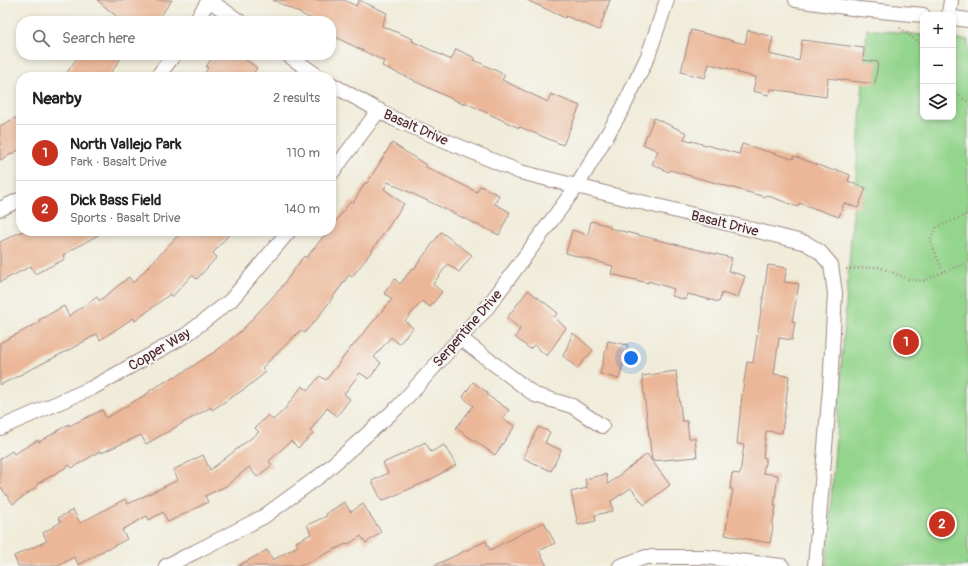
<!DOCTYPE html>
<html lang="en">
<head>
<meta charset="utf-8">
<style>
  body { margin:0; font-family:Pangolin,sans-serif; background:#f6f6f6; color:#222 }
  .controls { position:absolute; right:12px; top:12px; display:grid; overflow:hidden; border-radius:8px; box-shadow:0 2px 6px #0003 }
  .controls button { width:36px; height:36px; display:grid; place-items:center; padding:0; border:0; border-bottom:1px solid #e0e0e0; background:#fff; color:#222; font:20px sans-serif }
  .you { position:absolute; left:631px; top:358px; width:14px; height:14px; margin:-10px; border:3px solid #fff; border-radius:50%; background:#1a73e8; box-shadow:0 0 0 6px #1a73e833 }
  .badge { display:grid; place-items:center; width:26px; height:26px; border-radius:50%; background:#c8321e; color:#fff; font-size:13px; font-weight:700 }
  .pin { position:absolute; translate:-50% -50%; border:2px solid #fff; box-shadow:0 1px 4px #0006 }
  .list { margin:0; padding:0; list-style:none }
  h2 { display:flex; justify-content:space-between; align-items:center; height:52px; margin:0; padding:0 16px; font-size:17px }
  h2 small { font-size:13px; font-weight:400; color:#767676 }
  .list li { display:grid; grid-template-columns:26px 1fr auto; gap:12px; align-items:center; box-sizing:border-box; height:56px; padding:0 16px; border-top:1px solid #e0e0e0 }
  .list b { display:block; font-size:15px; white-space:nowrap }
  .list p { margin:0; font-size:13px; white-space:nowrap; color:#767676 }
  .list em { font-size:13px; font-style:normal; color:#767676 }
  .icon { flex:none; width:22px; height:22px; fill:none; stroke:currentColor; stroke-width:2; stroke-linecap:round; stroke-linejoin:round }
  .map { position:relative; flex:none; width:968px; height:566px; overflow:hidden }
  .search { position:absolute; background:#fff; box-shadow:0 2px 6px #0003; left:16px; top:16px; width:320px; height:44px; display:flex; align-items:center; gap:10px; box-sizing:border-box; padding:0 14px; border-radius:16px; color:#767676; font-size:15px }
  .panel { position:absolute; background:#fff; box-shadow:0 2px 6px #0003; left:16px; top:72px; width:320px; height:164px; border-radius:16px }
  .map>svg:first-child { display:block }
</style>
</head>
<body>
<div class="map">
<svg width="968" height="566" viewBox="0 0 968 566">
  <rect width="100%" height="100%" fill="#f6f6f2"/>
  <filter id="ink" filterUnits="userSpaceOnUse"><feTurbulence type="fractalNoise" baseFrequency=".025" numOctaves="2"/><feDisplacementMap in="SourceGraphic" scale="8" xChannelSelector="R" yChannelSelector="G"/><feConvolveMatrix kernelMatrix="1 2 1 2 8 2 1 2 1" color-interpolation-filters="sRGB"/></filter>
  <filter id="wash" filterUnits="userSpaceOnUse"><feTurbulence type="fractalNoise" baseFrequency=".012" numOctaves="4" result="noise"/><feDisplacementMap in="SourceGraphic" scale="16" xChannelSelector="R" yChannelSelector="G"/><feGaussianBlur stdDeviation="0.9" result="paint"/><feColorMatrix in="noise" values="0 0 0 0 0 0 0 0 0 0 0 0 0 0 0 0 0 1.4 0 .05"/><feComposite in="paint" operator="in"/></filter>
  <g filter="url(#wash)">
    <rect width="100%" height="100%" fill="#f0ecd9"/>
    <path fill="#94d58d" stroke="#6f7a5c" d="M 867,29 L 923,35 L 923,117 L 953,117 L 953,39 L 968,40 L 968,566 L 826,566 Z"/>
    <g id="blocks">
      <path fill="#ebb798" d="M 97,0 L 172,0 L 157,21 L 122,21 Z
        M 273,0 L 344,0 L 356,6 L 359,0 L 387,13 L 382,26 L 413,39 L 412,41 L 451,60 L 456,49 L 475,58 L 474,60 L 505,75 L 502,80 L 548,102 L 551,94 L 580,106 L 563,145 L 520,127 L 519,128 L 464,102 L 463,104 L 414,81 L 414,80 L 382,66 L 384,61 L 331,35 L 331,21 L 316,21 Z
        M 527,0 L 610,0 L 599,30 L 566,16 L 565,18 Z
        M 691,30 L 745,44 L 748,30 L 773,37 L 769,54 L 799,61 L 802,40 L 864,48 L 863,60 L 878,62 L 875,84 L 828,78 L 826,97 L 771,89 L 769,95 L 753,91 L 756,77 L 737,73 L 738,71 L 709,64 L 705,78 L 681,72 Z
        M 79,55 L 123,55 L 108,77 L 64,77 Z
        M 214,55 L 239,55 L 257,68 L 251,77 L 202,77 L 208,68 L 206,67 Z
        M 21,115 L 21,149 L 0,160 L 0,126 Z
        M 654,118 L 687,133 L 684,139 L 739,154 L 742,144 L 793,159 L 794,156 L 834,171 L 835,169 L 850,175 L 848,181 L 866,188 L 858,208 L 844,203 L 839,217 L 799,203 L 798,207 L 766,195 L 765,197 L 670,170 L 669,172 L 652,164 L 658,151 L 643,144 Z
        M 392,143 L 426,165 L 426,167 L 477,192 L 480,186 L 499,195 L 495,204 L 510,212 L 499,235 L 388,182 L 384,189 L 404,204 L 366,259 L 352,277 L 349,275 L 317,319 L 304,333 L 301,330 L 262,368 L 266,372 L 246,388 L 212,410 L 211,407 L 146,444 L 141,435 L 101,453 L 100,451 L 72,468 L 70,465 L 37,484 L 38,486 L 13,504 L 0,486 L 0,459 L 12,451 L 14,454 L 38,440 L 39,442 L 69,424 L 69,426 L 102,410 L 106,418 L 150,392 L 149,391 L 175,376 L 176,377 L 216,351 L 240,332 L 281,288 L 304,256 L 306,258 L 328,231 L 331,231 L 331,227 L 351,201 L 353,203 L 365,183 L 367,183 Z
        M 591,221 L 610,226 L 609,228 L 732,258 L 728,271 L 745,276 L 738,298 L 722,293 L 719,302 L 688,294 L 686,300 L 672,296 L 674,289 L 648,281 L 648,283 L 611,274 L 613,266 L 566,253 L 572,230 L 588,235 Z
        M 23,231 L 105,231 L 63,255 L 65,259 L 35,274 L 31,266 L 0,282 L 0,242 Z
        M 182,231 L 232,231 L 213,253 L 217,257 L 197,279 L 192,275 L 172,297 L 170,294 L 135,321 L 133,318 L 100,340 L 97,334 L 69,350 L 0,385 L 0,343 L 40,322 L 39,320 L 64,306 L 69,316 L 97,297 L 99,301 L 129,277 L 133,283 Z
        M 441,232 L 472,255 L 459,272 L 448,264 L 433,284 L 442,292 L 430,307 L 422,301 L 405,321 L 413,328 L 399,344 L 391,337 L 374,357 L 381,363 L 369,379 L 360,373 L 344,394 L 350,399 L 337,416 L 327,408 L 310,431 L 313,434 L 298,448 L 291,441 L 269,461 L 272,465 L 257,477 L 249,467 L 226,486 L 205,496 L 208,502 L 168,522 L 163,512 L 149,520 L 147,516 L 122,530 L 127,539 L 108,549 L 108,548 L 79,565 L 74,557 L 58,566 L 18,566 L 14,556 L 47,541 L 43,533 L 61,522 L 58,518 L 73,510 L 80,523 L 125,499 L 128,504 L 178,480 L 173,470 L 203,455 L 210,470 L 259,432 L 255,428 L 268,415 L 273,420 L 284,410 L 302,386 L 308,390 L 320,376 L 326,380 L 352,346 L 352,347 L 392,299 L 384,293 L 395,279 L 400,284 L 413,268 L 414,269 Z
        M 768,265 L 787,268 L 784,282 L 799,284 L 792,321 L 795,322 L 792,340 L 779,338 L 774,374 L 789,376 L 782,433 L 766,431 L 763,457 L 766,458 L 763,473 L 778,475 L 774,506 L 776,506 L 772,526 L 773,527 L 770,543 L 725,535 L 733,489 L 730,489 L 732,473 L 740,474 L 744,445 L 737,444 L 742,395 L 747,362 L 753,363 Z
        M 528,290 L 558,313 L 554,317 L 566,328 L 547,356 L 534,345 L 530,349 L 515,337 L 520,329 L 507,318 Z
        M 573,333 L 593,350 L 577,368 L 563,356 Z
        M 608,341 L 628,345 L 619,379 L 600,374 Z
        M 676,371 L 682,421 L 687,421 L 689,438 L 695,438 L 697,457 L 652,461 L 642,376 Z
        M 473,382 L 488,393 L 487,395 L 509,410 L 503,419 L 515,426 L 495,455 L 456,428 L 473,406 L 463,397 Z
        M 538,427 L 550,432 L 545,443 L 561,450 L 551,471 L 523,458 Z
        M 425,442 L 431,452 L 444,445 L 456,465 L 428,481 L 382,501 L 372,481 L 388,473 L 383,463 L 405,453 Z
        M 647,454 L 670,485 L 644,505 L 631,488 L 611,501 L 613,511 L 595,515 L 596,521 L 578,525 L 571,492 L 587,488 L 585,479 L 606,474 L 608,484 Z
        M 344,502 L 351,512 L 363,504 L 381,532 L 366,543 L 361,536 L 347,545 L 346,544 L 300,566 L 238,566 L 267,550 L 273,560 L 298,546 L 296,542 L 311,534 L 307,525 L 327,516 L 326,514 Z
        M 544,522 L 555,543 L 539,551 L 547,566 L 433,566 L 486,541 L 490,550 Z"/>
    </g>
  </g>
  <g filter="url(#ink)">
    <use href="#blocks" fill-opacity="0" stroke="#9d8682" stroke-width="1"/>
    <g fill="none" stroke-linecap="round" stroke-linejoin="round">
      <g stroke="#9d8682" stroke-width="16">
        <path id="street" d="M 209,0 L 239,21
          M 796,0 L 859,9 L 923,15
          M 949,15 L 951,0
          M 953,18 L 968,20
          M 196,21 L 209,0
          M 288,55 L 319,77
          M 157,77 L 174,55
          M 331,84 L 394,119 L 520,172 L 806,243 L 820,252 L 831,265 L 835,293 L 830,388 L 815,566
          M 331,174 L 379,110
          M 0,209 L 21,199
          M 460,338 L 535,395 L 572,406 L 602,426
          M 0,428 L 92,388 L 186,335 L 231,300 L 289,231
          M 166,566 L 195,552 L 263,517 L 321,475 L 398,407 L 486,309 L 577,186 L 623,108 L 648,56 L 667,0
          M 620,566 L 646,557 L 705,557 L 782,566"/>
      </g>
      <path stroke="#9d8682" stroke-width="2.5" stroke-dasharray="1 3" stroke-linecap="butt" d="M 900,28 L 923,46
        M 953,91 L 968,102
        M 846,269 L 879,267 L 908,279 L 923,281 L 968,262
        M 943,272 L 930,240 L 937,227 L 968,214"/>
      <use href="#street" stroke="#fff" stroke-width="14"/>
    </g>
  </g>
  <g text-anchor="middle" stroke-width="3.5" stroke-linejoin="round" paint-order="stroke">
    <g font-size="14" fill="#4a1f2b" stroke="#f6f6f2">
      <text transform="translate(416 127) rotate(24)" y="5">Basalt Drive</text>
      <text transform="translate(725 223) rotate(14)" y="5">Basalt Drive</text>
      <text transform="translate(467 328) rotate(-49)" y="5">Serpentine Drive</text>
      <text transform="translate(159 349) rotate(-31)" y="5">Copper Way</text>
    </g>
  </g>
</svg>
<div class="controls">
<button>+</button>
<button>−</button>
<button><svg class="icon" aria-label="layers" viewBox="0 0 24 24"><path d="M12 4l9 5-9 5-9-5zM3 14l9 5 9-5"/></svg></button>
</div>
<div class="you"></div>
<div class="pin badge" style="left:906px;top:342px">1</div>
<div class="pin badge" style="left:942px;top:524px">2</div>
<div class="search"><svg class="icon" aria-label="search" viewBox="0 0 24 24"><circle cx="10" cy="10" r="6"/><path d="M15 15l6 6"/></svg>Search here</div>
<section class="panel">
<h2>Nearby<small>2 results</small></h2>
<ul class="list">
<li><span class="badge">1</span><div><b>North Vallejo Park</b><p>Park · Basalt Drive</p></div><em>110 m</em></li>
<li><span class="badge">2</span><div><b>Dick Bass Field</b><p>Sports · Basalt Drive</p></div><em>140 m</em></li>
</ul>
</section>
</div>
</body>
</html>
